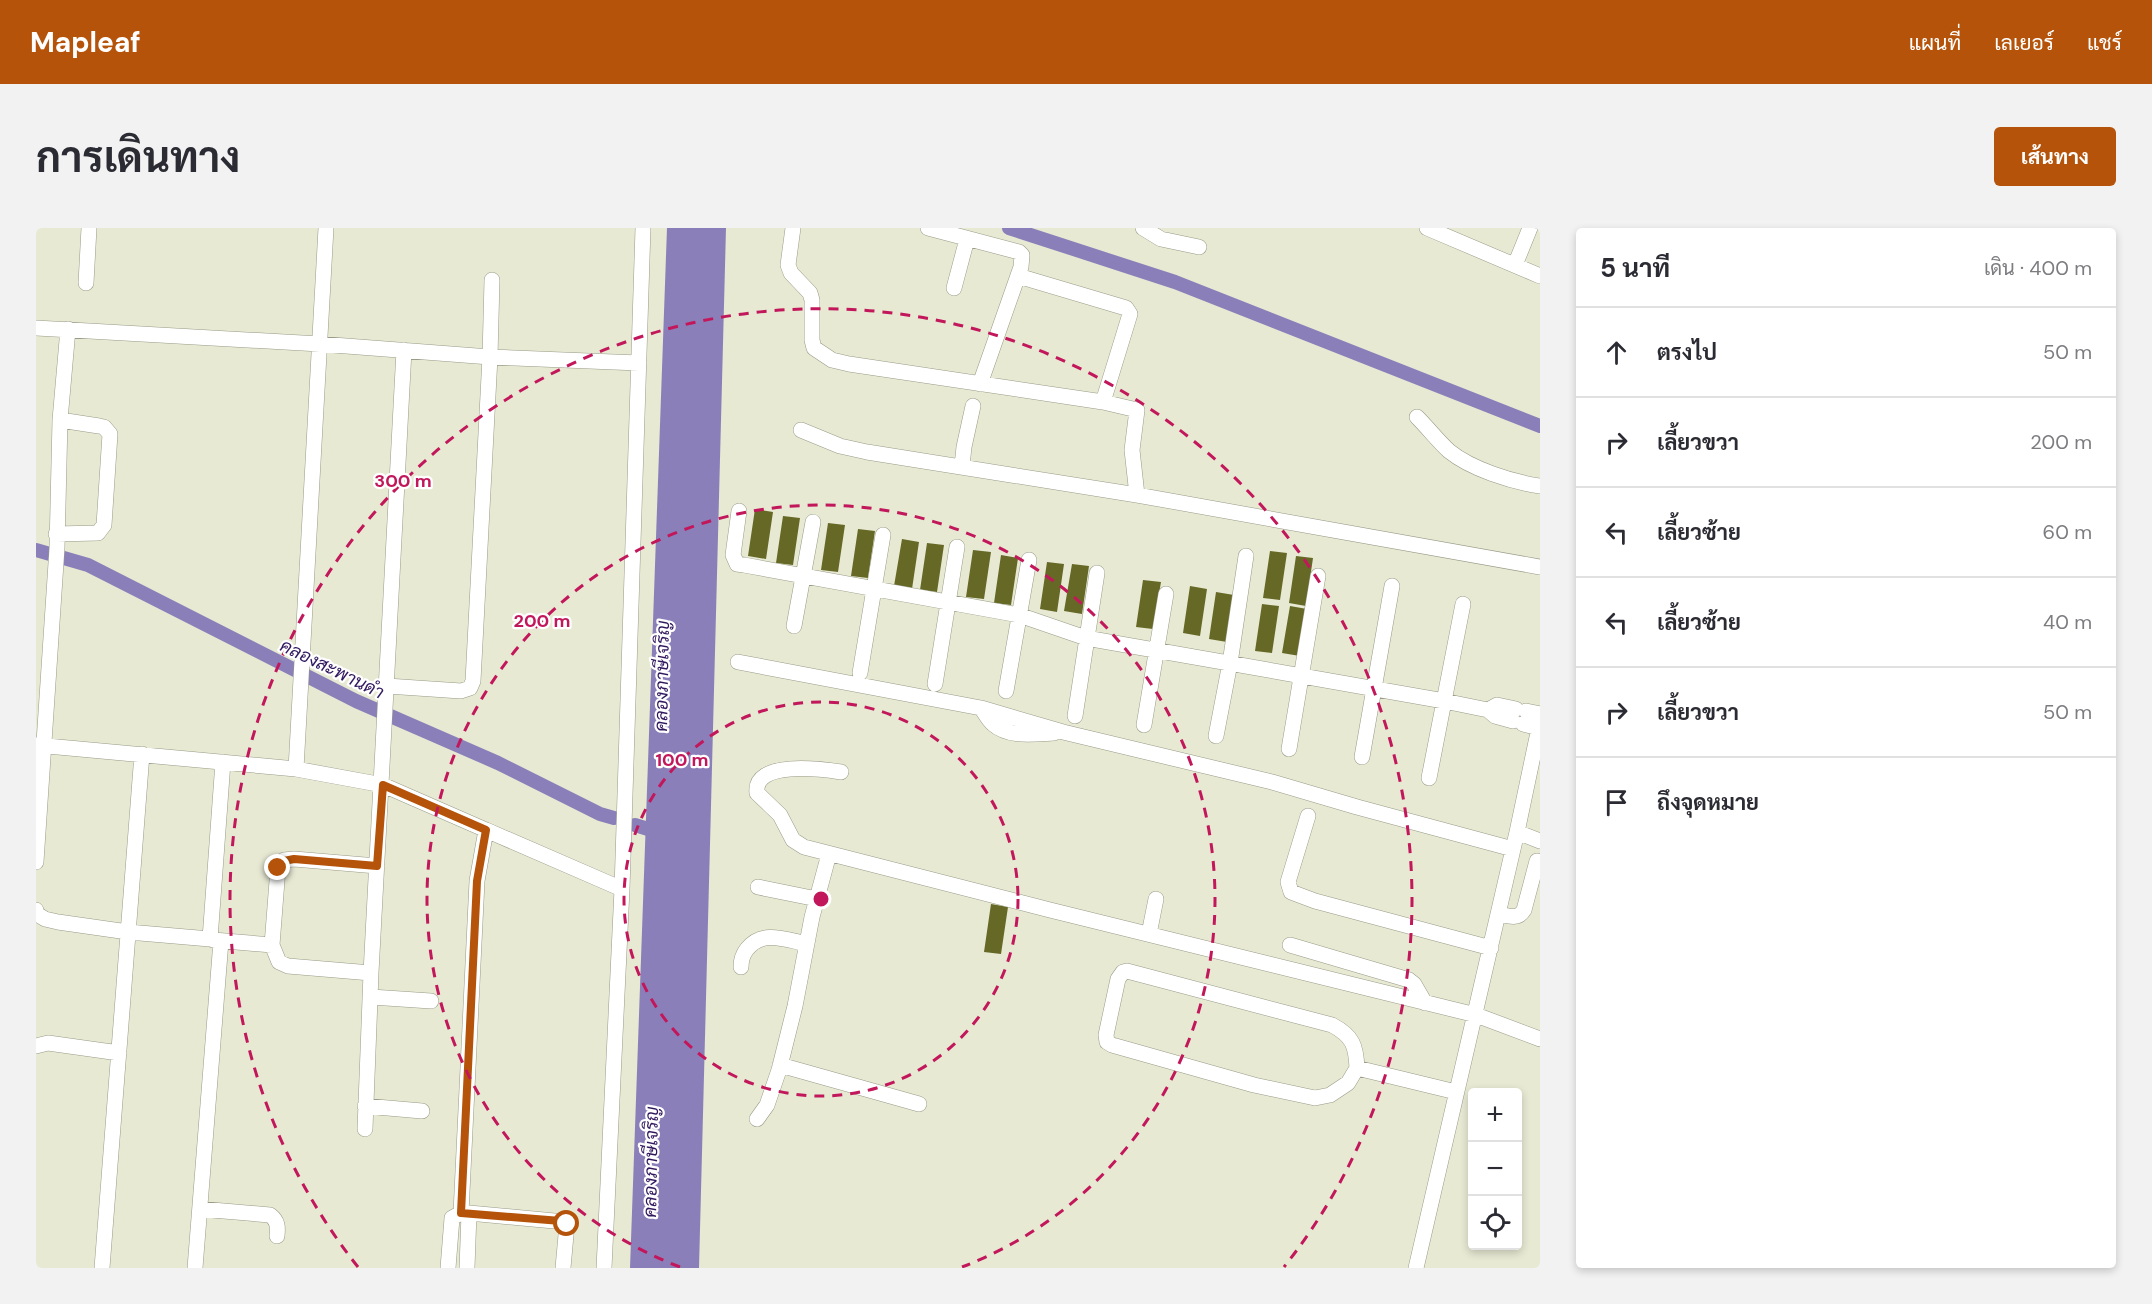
<!DOCTYPE html>
<html lang="th">
<head>
<meta charset="utf-8">
<style>
  body { margin:0; font-family:"DM Sans",Sarabun,sans-serif; background:#f2f2f3; color:#2b2b33 }
  .controls { position:absolute; right:18px; bottom:18px; display:grid; overflow:hidden; border-radius:6px; box-shadow:0 3px 9px #0003 }
  .controls button { width:54px; height:54px; display:grid; place-items:center; padding:0; border:0; border-bottom:2px solid #e1e1e2; background:#fff; color:#2b2b33; font:30px sans-serif }
  .stop { position:absolute; width:18px; height:18px; margin:-14px; border:4px solid #b45309; border-radius:50%; background:#fff }
  .stop.end { background:#b45309; border-color:#fff; box-shadow:0 2px 6px #0008 }
  .list { margin:0; padding:0; list-style:none }
  h2 { display:flex; justify-content:space-between; align-items:center; height:78px; margin:0; padding:0 24px; font-size:26px }
  h2 small { font-size:20px; font-weight:400; color:#7c7c81 }
  .list li { display:grid; grid-template-columns:39px 1fr auto; gap:18px; align-items:center; box-sizing:border-box; height:90px; padding:0 24px; border-top:2px solid #e1e1e2 }
  .list b { display:block; font-size:22px; white-space:nowrap }
  .list em { font-size:20px; font-style:normal; color:#7c7c81 }
  .icon { flex:none; width:33px; height:33px; fill:none; stroke:currentColor; stroke-width:2; stroke-linecap:round; stroke-linejoin:round }
  .map { position:relative; flex:none; width:1504px; height:1040px; overflow:hidden; border-radius:6px }
  header { display:flex; align-items:center; gap:36px; box-sizing:border-box; height:84px; padding:0 30px; background:#b45309; color:#fff }
  header strong { font-size:28px }
  nav { display:flex; gap:33px; margin-inline-start:auto; font-size:21px }
  .intro { display:flex; align-items:center; justify-content:space-between; box-sizing:border-box; height:144px; padding:0 36px }
  h1 { margin:0; font-size:42px }
  .button { padding:15px 27px; border-radius:6px; background:#b45309; color:#fff; font-size:21px; font-weight:700 }
  main { display:flex; gap:36px; padding:0 36px }
  aside { flex:1; background:#fff; border-radius:6px; box-shadow:0 3px 9px #0003 }
  .map>svg:first-child { display:block }
</style>
</head>
<body>
<header>
<strong>Mapleaf</strong>
<nav><a>แผนที่</a><a>เลเยอร์</a><a>แชร์</a></nav>
</header>
<div class="intro"><h1>การเดินทาง</h1><a class="button">เส้นทาง</a></div>
<main>
<div class="map">
<svg width="1504" height="1040" viewBox="0 0 1504 1040">
  <rect width="100%" height="100%" fill="#e7e9d3"/>
  <path fill="#8b7fba" d="M 631,0 L 690,0 L 663,1040 L 594,1040 Z"/>
  <g fill="none" stroke-linecap="round" stroke-linejoin="round">
    <path stroke="#8b7fba" stroke-width="14" d="M 973,0 L 1139,54 L 1504,198
      M 0,322 L 52,337 L 320,473 L 462,535 L 564,586 L 578,590
      M 599,597 L 625,605"/>
  </g>
  <path fill="#666826" d="M 719,281 L 737,284 L 730,331 L 712,328 Z
    M 747,288 L 764,290 L 757,337 L 740,335 Z
    M 792,295 L 809,297 L 802,344 L 785,342 Z
    M 822,301 L 839,303 L 832,350 L 815,348 Z
    M 866,311 L 883,314 L 876,361 L 858,358 Z
    M 891,315 L 908,317 L 901,364 L 884,362 Z
    M 937,322 L 955,324 L 948,371 L 930,369 Z
    M 1234,323 L 1251,325 L 1244,372 L 1227,370 Z
    M 965,327 L 982,330 L 975,377 L 958,375 Z
    M 1260,328 L 1277,330 L 1270,378 L 1253,375 Z
    M 1011,334 L 1028,336 L 1021,384 L 1004,381 Z
    M 1036,336 L 1053,338 L 1046,386 L 1028,383 Z
    M 1107,352 L 1125,354 L 1117,401 L 1100,399 Z
    M 1154,358 L 1171,361 L 1164,408 L 1147,405 Z
    M 1180,364 L 1198,367 L 1191,414 L 1173,411 Z
    M 1226,376 L 1243,378 L 1236,425 L 1219,423 Z
    M 1254,378 L 1271,381 L 1264,428 L 1246,425 Z
    M 955,676 L 972,679 L 965,726 L 948,724 Z"/>
  <g fill="none" stroke-linecap="round" stroke-linejoin="round">
    <g stroke="#999b87" stroke-width="16">
      <path id="minor" d="M 757,0 L 752,37 L 755,45 L 774,65 L 776,72 L 776,112 L 778,120 L 796,132 L 813,136 L 1067,174 L 1101,182 L 1096,222 L 1101,267
        M 892,0 L 983,24 L 986,27 L 985,39 L 944,156
        M 1107,0 L 1125,11 L 1163,19
        M 1391,0 L 1504,48
        M 1479,37 L 1494,0
        M 982,48 L 1090,80 L 1094,86 L 1067,174
        M 456,52 L 454,129 L 603,135
        M 50,55 L 53,0
        M 918,60 L 931,11
        M 0,100 L 284,116 L 454,129 L 437,453 L 434,460 L 425,463 L 351,458
        M 1381,189 C 1392,200 1402,213 1413,223 C 1435,241 1476,254 1504,258
        M 765,202 L 804,218 L 831,224 L 1101,267 L 1504,339
        M 926,238 L 928,219 L 937,178
        M 703,283 L 697,327 L 701,336 L 708,337 L 983,387 L 1050,410 L 1408,473 L 1452,482 L 1459,488 L 1477,493
        M 20,306 L 62,305 L 68,297 L 74,206 L 68,199 L 63,198 L 24,192
        M 758,398 L 777,294
        M 702,434 L 945,480 L 1027,504 L 1236,554 L 1321,579 L 1477,621
        M 824,445 L 847,307
        M 899,456 L 921,319
        M 970,463 L 993,332
        M 945,480 C 949,485 952,492 957,496 C 973,510 998,506 1018,505
        M 1452,482 L 1461,477 L 1480,481
        M 1490,483 L 1504,486
        M 1039,488 L 1061,345
        M 1487,496 L 1503,500
        M 1108,497 L 1130,366
        M 1180,508 L 1194,435 L 1210,328
        M 0,517 L 260,541 L 347,557 L 450,602 L 441,653 L 425,985
        M 1253,521 L 1282,348
        M 1326,529 L 1356,358
        M 260,541 L 290,0
        M 805,544 C 785,541 717,532 721,565 L 744,587 L 757,612 L 768,619 L 1014,682 L 1440,787 L 1504,811
        M 1393,550 L 1427,376
        M 1272,588 L 1252,654 L 1255,664 L 1279,673 L 1455,720
        M 450,602 L 586,661
        M 1481,604 L 1504,613
        M 0,634 L 21,320 L 24,192 L 32,101
        M 722,659 L 781,671
        M 0,682 L 1,686 L 9,691 L 22,694 L 92,704 L 174,711 L 187,534
        M 1463,686 C 1473,688 1482,692 1488,682 L 1501,633
        M 1113,706 L 1120,671
        M 177,712 L 236,717
        M 1254,717 L 1373,752 L 1378,756 L 1389,775
        M 705,739 C 705,732 707,726 711,721 C 727,701 750,712 771,716
        M 335,745 L 252,738 L 243,734 L 236,717 L 242,640 L 248,632 L 258,631 L 341,638
        M 335,769 L 395,773
        M 0,818 L 12,815 L 83,825
        M 744,837 L 883,876
        M 1321,840 L 1312,855 L 1294,867 L 1279,870 L 1218,857 L 1076,817 L 1071,814 L 1070,807 L 1082,751 L 1087,744 L 1091,743 L 1296,797 C 1317,808 1320,818 1321,840 L 1420,864
        M 329,878 L 386,883
        M 721,891 L 731,877 L 743,842 L 759,778 L 776,689 L 793,626
        M 329,901 L 335,745 L 368,122
        M 164,981 L 234,987 C 242,993 242,999 241,1008
        M 433,985 L 529,994 L 531,996 L 527,1040
        M 66,1040 L 106,526
        M 159,1040 L 185,713
        M 412,1040 L 416,990 L 425,985 L 433,985 L 431,1040
        M 568,1040 L 586,661 L 607,0
        M 1380,1040 L 1481,604 L 1504,495"/>
    </g>
    <use href="#minor" stroke="#fff" stroke-width="15"/>
  </g>
  <g fill="none" stroke-linecap="round" stroke-linejoin="round">
    <path stroke="#b45309" stroke-width="8" d="M 242,640 L 248,633 L 258,631 L 341,638 L 347,557 L 450,602 L 441,653 L 425,985 L 525,993 L 531,996"/>
  </g>
  <g fill="none" stroke="#c2185b" stroke-width="3" stroke-dasharray="10 8">
    <circle cx="785" cy="671" r="197"/>
    <path d="M644 1039A394 394 0 1 1 926 1039"/>
    <path d="M322 1039A591 591 0 1 1 1248 1039"/>
  </g>
  <g text-anchor="middle" stroke-width="4.5" stroke-linejoin="round" paint-order="stroke">
    <g font-size="18" font-style="italic" fill="#30175e" stroke="#fff">
      <text transform="translate(296 441) rotate(26)" y="6">คลองสะพานดำ</text>
      <text transform="translate(626 448) rotate(-89)" y="6">คลองภาษีเจริญ</text>
      <text transform="translate(615 934) rotate(-89)" y="6">คลองภาษีเจริญ</text>
    </g>
  </g>
  <circle cx="785" cy="671" r="9" fill="#c2185b" stroke="#fff" stroke-width="3"/>
  <g font-size="18" text-anchor="middle" font-weight="bold" fill="#c2185b" stroke="#fff" stroke-width="4.5" stroke-linejoin="round" paint-order="stroke">
    <text x="367" y="259">300 m</text>
    <text x="506" y="399">200 m</text>
    <text x="646" y="538">100 m</text>
  </g>
</svg>
<div class="controls">
<button>+</button>
<button>−</button>
<button><svg class="icon" aria-label="locate" viewBox="0 0 24 24"><circle cx="12" cy="12" r="6"/><path d="M12 2v4M12 18v4M2 12h4M18 12h4"/></svg></button>
</div>
<div class="stop" style="left:531px;top:996px"></div>
<div class="stop end" style="left:242px;top:640px"></div>
</div>
<aside>
<h2>5 นาที<small>เดิน · 400 m</small></h2>
<ul class="list">
<li><svg class="icon" aria-label="ahead" viewBox="0 0 24 24"><path d="M12 20V5M6 11l6-6 6 6"/></svg><div><b>ตรงไป</b></div><em>50 m</em></li>
<li><svg class="icon" aria-label="right" viewBox="0 0 24 24"><path d="M7 20v-9h11M14 6l5 5-5 5"/></svg><div><b>เลี้ยวขวา</b></div><em>200 m</em></li>
<li><svg class="icon" aria-label="left" viewBox="0 0 24 24"><path d="M17 20v-9H6M10 6l-5 5 5 5"/></svg><div><b>เลี้ยวซ้าย</b></div><em>60 m</em></li>
<li><svg class="icon" aria-label="left" viewBox="0 0 24 24"><path d="M17 20v-9H6M10 6l-5 5 5 5"/></svg><div><b>เลี้ยวซ้าย</b></div><em>40 m</em></li>
<li><svg class="icon" aria-label="right" viewBox="0 0 24 24"><path d="M7 20v-9h11M14 6l5 5-5 5"/></svg><div><b>เลี้ยวขวา</b></div><em>50 m</em></li>
<li><svg class="icon" aria-label="arrive" viewBox="0 0 24 24"><path d="M6 21V4h12l-3 4 3 4H6"/></svg><div><b>ถึงจุดหมาย</b></div></li>
</ul>
</aside>
</main>
</body>
</html>
